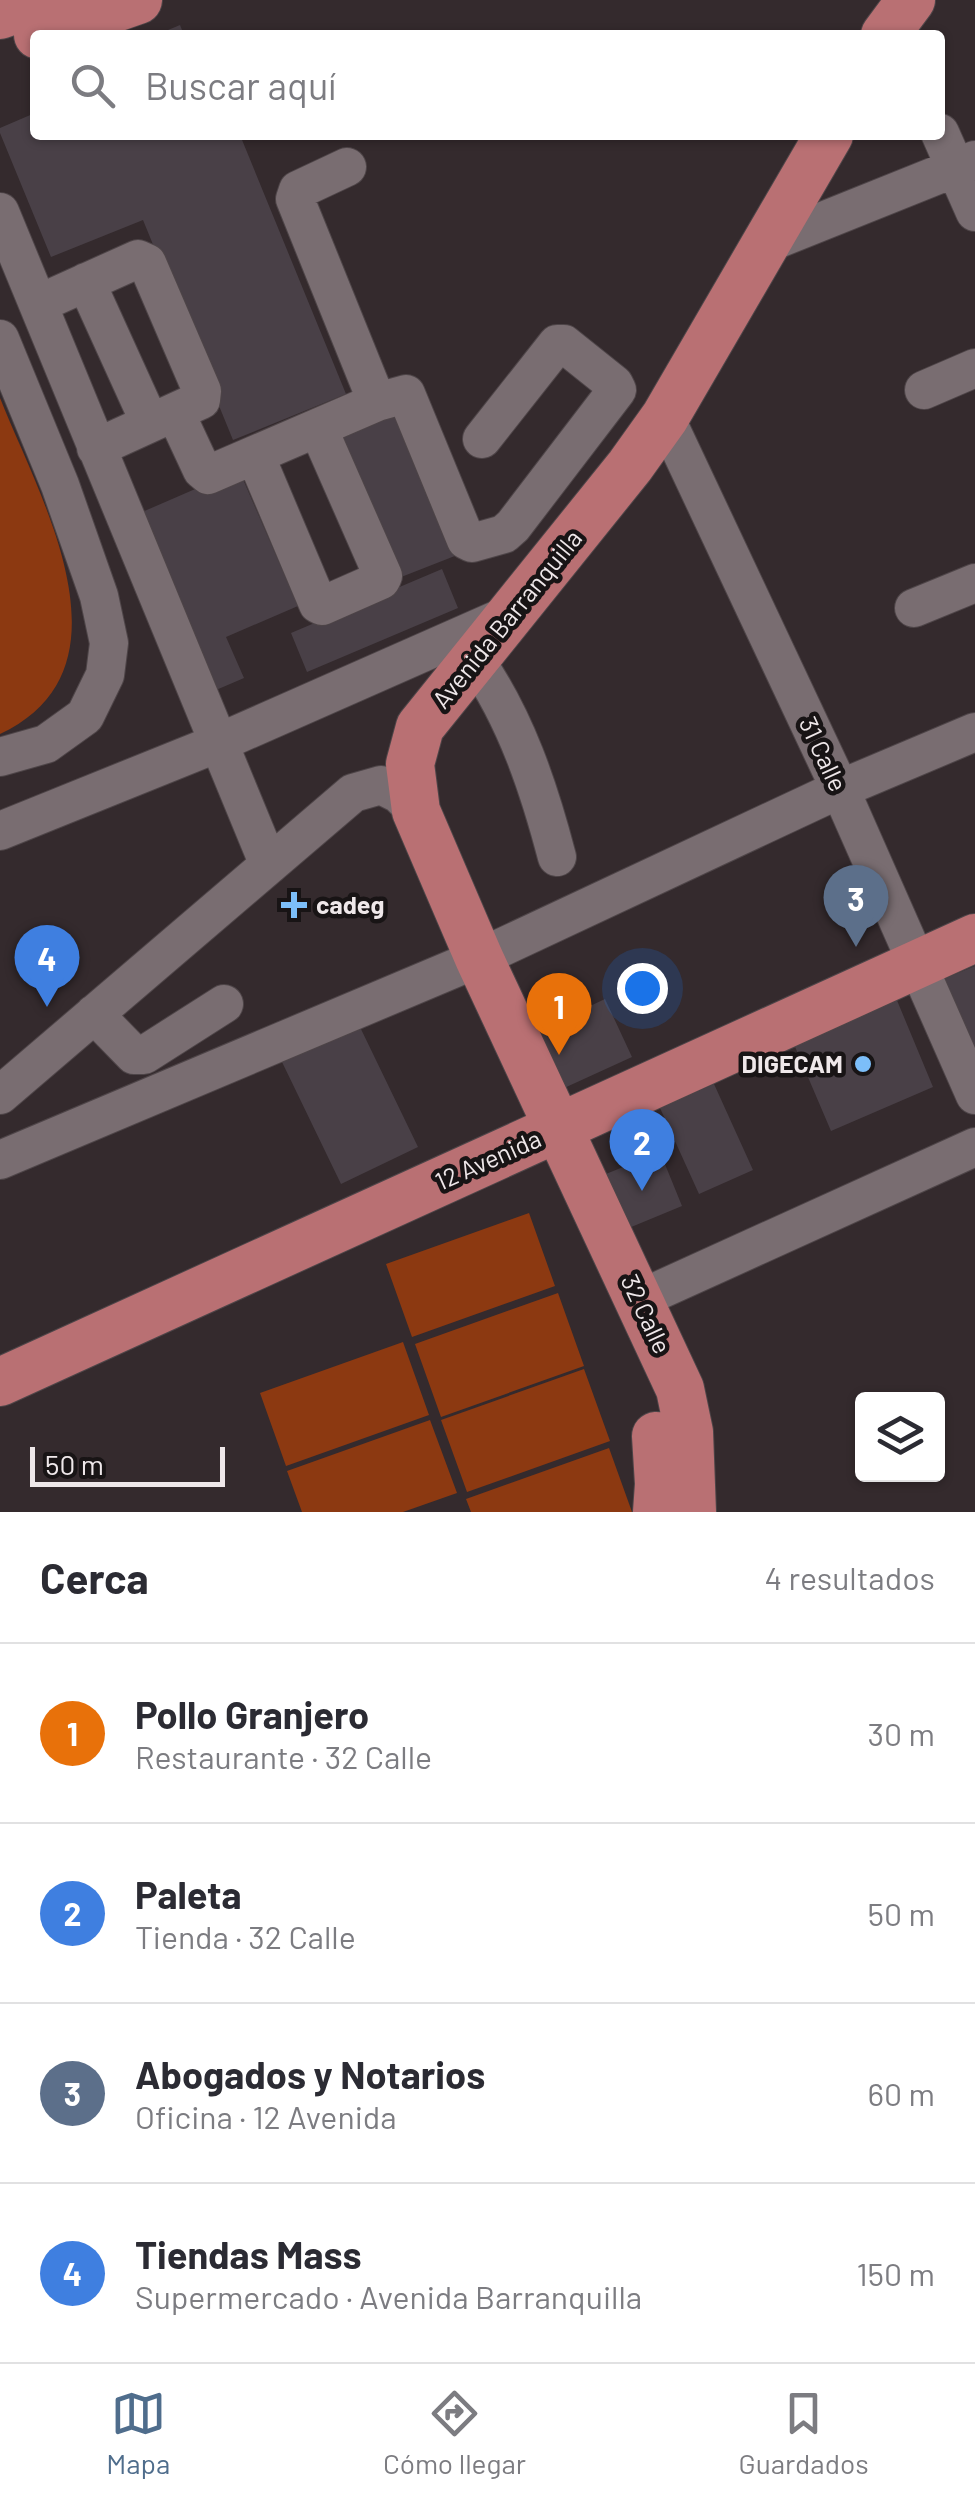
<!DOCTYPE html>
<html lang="es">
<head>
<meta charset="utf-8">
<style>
  body { margin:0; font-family:Barlow,sans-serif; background:#f7f7f7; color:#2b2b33 }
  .controls { position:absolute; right:30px; bottom:30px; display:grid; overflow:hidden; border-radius:10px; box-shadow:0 2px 8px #0004 }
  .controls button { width:90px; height:90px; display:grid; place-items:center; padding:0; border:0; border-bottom:2px solid #e1e1e2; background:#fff; color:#2b2b33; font:50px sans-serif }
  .scale { position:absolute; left:30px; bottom:25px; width:195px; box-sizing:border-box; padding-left:10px; border:5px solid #efe8ea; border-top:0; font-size:28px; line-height:35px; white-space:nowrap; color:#efe8ea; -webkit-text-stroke:8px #181415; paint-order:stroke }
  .you { position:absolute; left:642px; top:988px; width:35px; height:35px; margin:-25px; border:8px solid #fff; border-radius:50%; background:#1a73e8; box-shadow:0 0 0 15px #1a73e833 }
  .badge { display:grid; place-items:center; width:65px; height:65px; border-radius:50%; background:#4f6d8c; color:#fff; font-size:32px; font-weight:700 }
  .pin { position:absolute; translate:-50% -82px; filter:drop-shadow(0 2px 5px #0008) }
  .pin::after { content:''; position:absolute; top:52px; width:35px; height:30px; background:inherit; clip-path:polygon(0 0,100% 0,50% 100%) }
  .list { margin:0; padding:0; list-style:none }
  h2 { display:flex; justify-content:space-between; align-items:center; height:130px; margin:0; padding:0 40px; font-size:42px }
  h2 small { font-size:32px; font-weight:400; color:#7c7c81 }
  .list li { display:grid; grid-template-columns:65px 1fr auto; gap:30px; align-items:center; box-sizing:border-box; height:180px; padding:0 40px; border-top:2px solid #e1e1e2 }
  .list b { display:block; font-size:38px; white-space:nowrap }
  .list p { margin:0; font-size:32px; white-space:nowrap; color:#7c7c81 }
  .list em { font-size:32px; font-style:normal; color:#7c7c81 }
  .icon { flex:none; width:55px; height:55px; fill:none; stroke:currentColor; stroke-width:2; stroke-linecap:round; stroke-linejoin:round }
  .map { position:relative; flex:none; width:975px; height:1512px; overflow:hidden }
  .search { position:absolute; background:#fff; box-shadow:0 2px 8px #0004; left:30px; right:30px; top:30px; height:110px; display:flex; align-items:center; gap:25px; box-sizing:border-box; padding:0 35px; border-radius:10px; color:#7c7c81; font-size:38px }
  .sheet { height:850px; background:#fff }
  nav { display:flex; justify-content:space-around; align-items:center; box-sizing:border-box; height:140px; border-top:2px solid #e1e1e2; background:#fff; font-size:28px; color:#7c7c81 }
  nav a { display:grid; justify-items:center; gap:5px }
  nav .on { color:#4f6d8c }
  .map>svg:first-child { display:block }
</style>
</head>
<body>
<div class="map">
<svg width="975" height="1512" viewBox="0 0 975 1512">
  <rect width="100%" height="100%" fill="#342a2d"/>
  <path fill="#8c3911" d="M 0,398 C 39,497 140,668 0,734 Z
    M 529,1213 L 555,1286 L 412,1337 L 386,1264 Z
    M 558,1293 L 584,1366 L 441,1417 L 415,1344 Z
    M 403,1342 L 429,1415 L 286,1466 L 260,1393 Z
    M 584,1369 L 610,1441 L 467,1492 L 441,1420 Z
    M 430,1420 L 457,1493 L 403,1512 L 302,1512 L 287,1471 Z
    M 609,1448 L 632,1512 L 471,1512 L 466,1499 Z"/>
  <path fill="#494047" d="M 180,25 L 184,35 L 156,35 Z
    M 35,113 L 35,135 L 240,135 L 346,394 L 233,440 L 143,220 L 51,257 L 0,133 L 0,128 Z
    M 405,404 L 465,552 L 391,581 L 331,433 Z
    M 239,470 L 298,606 L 226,637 L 244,678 L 209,693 L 133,516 Z
    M 442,569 L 458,608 L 307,672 L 291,633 Z
    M 975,966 L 975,1055 L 934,983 Z
    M 896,998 L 933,1087 L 831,1131 L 793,1042 Z
    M 605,999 L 632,1057 L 551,1094 L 524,1037 Z
    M 359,1025 L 418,1147 L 341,1184 L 282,1062 Z
    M 714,1084 L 753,1170 L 699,1194 L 660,1108 Z
    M 660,1152 L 682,1206 L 624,1230 L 601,1176 Z"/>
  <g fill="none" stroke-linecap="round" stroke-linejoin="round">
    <g stroke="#4e4548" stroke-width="40">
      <path id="minor" d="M 940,133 L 975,212
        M 0,212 L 269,865
        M 768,243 L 975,160
        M 86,282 L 150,423
        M 38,304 L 138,259 L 147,263 L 202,391 L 201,400 L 96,448
        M 0,339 L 60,485 L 99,596 L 109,643 L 105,675 L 85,716 L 46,744 L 0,757
        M 924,390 L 975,368
        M 377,402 L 406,394 L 466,540 L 472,543 L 504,534 L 513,526 L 617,390 L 614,384 L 564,344 L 557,344 L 482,439
        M 175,412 L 202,470 L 208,475 L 377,402 L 295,199 L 298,190 L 347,167
        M 665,417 L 840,789 L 975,1095
        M 255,455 L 318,604 L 322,606 L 381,580 L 383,576 L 318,428
        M 914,608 L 975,583
        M 475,660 C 516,719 539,788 557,857
        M 0,831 L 218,743 L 508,615
        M 94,1014 L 134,1055 L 144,1055 L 224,1004
        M 0,1095 L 353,793 L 381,785 L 399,794 L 416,811
        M 0,1160 L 479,958 L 840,789 L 975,732
        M 640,1299 L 975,1147"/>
    </g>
    <g stroke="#4e4548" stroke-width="50">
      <path id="major" d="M 0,15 L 42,0
        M 38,35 L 138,0
        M 885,35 L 911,0
        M 0,1382 L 975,938
        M 656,1436 L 659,1484 L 657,1512
        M 692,1512 L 689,1432 L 680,1389 L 479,958 L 416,811 L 410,764 L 420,727 L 630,466 L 665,417 L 829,135"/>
    </g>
    <use href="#minor" stroke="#796d71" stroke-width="38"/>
    <use href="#major" stroke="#b97073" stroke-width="48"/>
  </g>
  <g fill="#7cbef9" stroke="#181415" stroke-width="4">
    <path d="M289 890h10v10h10v10h-10v10h-10v-10h-10v-10h10z"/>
    <circle cx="863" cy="1064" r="10"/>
  </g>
  <g text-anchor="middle" stroke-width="9" stroke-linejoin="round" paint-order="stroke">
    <g font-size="25" fill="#efe8ea" stroke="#181415">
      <text transform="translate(507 619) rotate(-51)" y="9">Avenida Barranquilla</text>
      <text transform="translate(823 754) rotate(65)" y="9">31 Calle</text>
      <text transform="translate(488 1160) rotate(-24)" y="9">12 Avenida</text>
      <text transform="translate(646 1314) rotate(65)" y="9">32 Calle</text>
    </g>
    <g font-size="25" font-weight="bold" fill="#efe8ea" stroke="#181415" text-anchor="start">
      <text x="316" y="914">cadeg</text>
      <text x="843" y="1073" text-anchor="end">DIGECAM</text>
    </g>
  </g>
</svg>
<div class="controls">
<button><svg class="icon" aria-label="layers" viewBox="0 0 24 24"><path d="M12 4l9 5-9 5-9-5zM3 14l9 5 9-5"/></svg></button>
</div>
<div class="scale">50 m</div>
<div class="you"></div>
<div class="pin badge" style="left:559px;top:1055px;background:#e8710a">1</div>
<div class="pin badge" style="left:642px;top:1191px;background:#3f7fe0">2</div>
<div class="pin badge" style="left:856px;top:947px;background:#5c6f8a">3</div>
<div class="pin badge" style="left:47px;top:1007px;background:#3f7fe0">4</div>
<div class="search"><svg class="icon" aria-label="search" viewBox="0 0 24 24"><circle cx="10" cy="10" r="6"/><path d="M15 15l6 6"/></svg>Buscar aquí</div>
</div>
<section class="sheet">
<h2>Cerca<small>4 resultados</small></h2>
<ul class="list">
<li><span class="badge" style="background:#e8710a">1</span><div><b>Pollo Granjero</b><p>Restaurante · 32 Calle</p></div><em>30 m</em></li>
<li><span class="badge" style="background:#3f7fe0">2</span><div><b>Paleta</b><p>Tienda · 32 Calle</p></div><em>50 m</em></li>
<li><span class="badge" style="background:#5c6f8a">3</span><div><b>Abogados y Notarios</b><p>Oficina · 12 Avenida</p></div><em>60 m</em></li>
<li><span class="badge" style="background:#3f7fe0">4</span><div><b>Tiendas Mass</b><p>Supermercado · Avenida Barranquilla</p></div><em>150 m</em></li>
</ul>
</section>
<nav>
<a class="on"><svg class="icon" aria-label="map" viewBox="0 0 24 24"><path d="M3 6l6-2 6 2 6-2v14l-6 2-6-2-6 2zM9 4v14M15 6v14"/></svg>Mapa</a>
<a><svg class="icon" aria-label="directions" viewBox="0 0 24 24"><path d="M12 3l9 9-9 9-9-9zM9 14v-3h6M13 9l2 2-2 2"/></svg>Cómo llegar</a>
<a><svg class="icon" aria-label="saved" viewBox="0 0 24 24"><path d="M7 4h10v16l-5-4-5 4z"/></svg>Guardados</a>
</nav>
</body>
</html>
